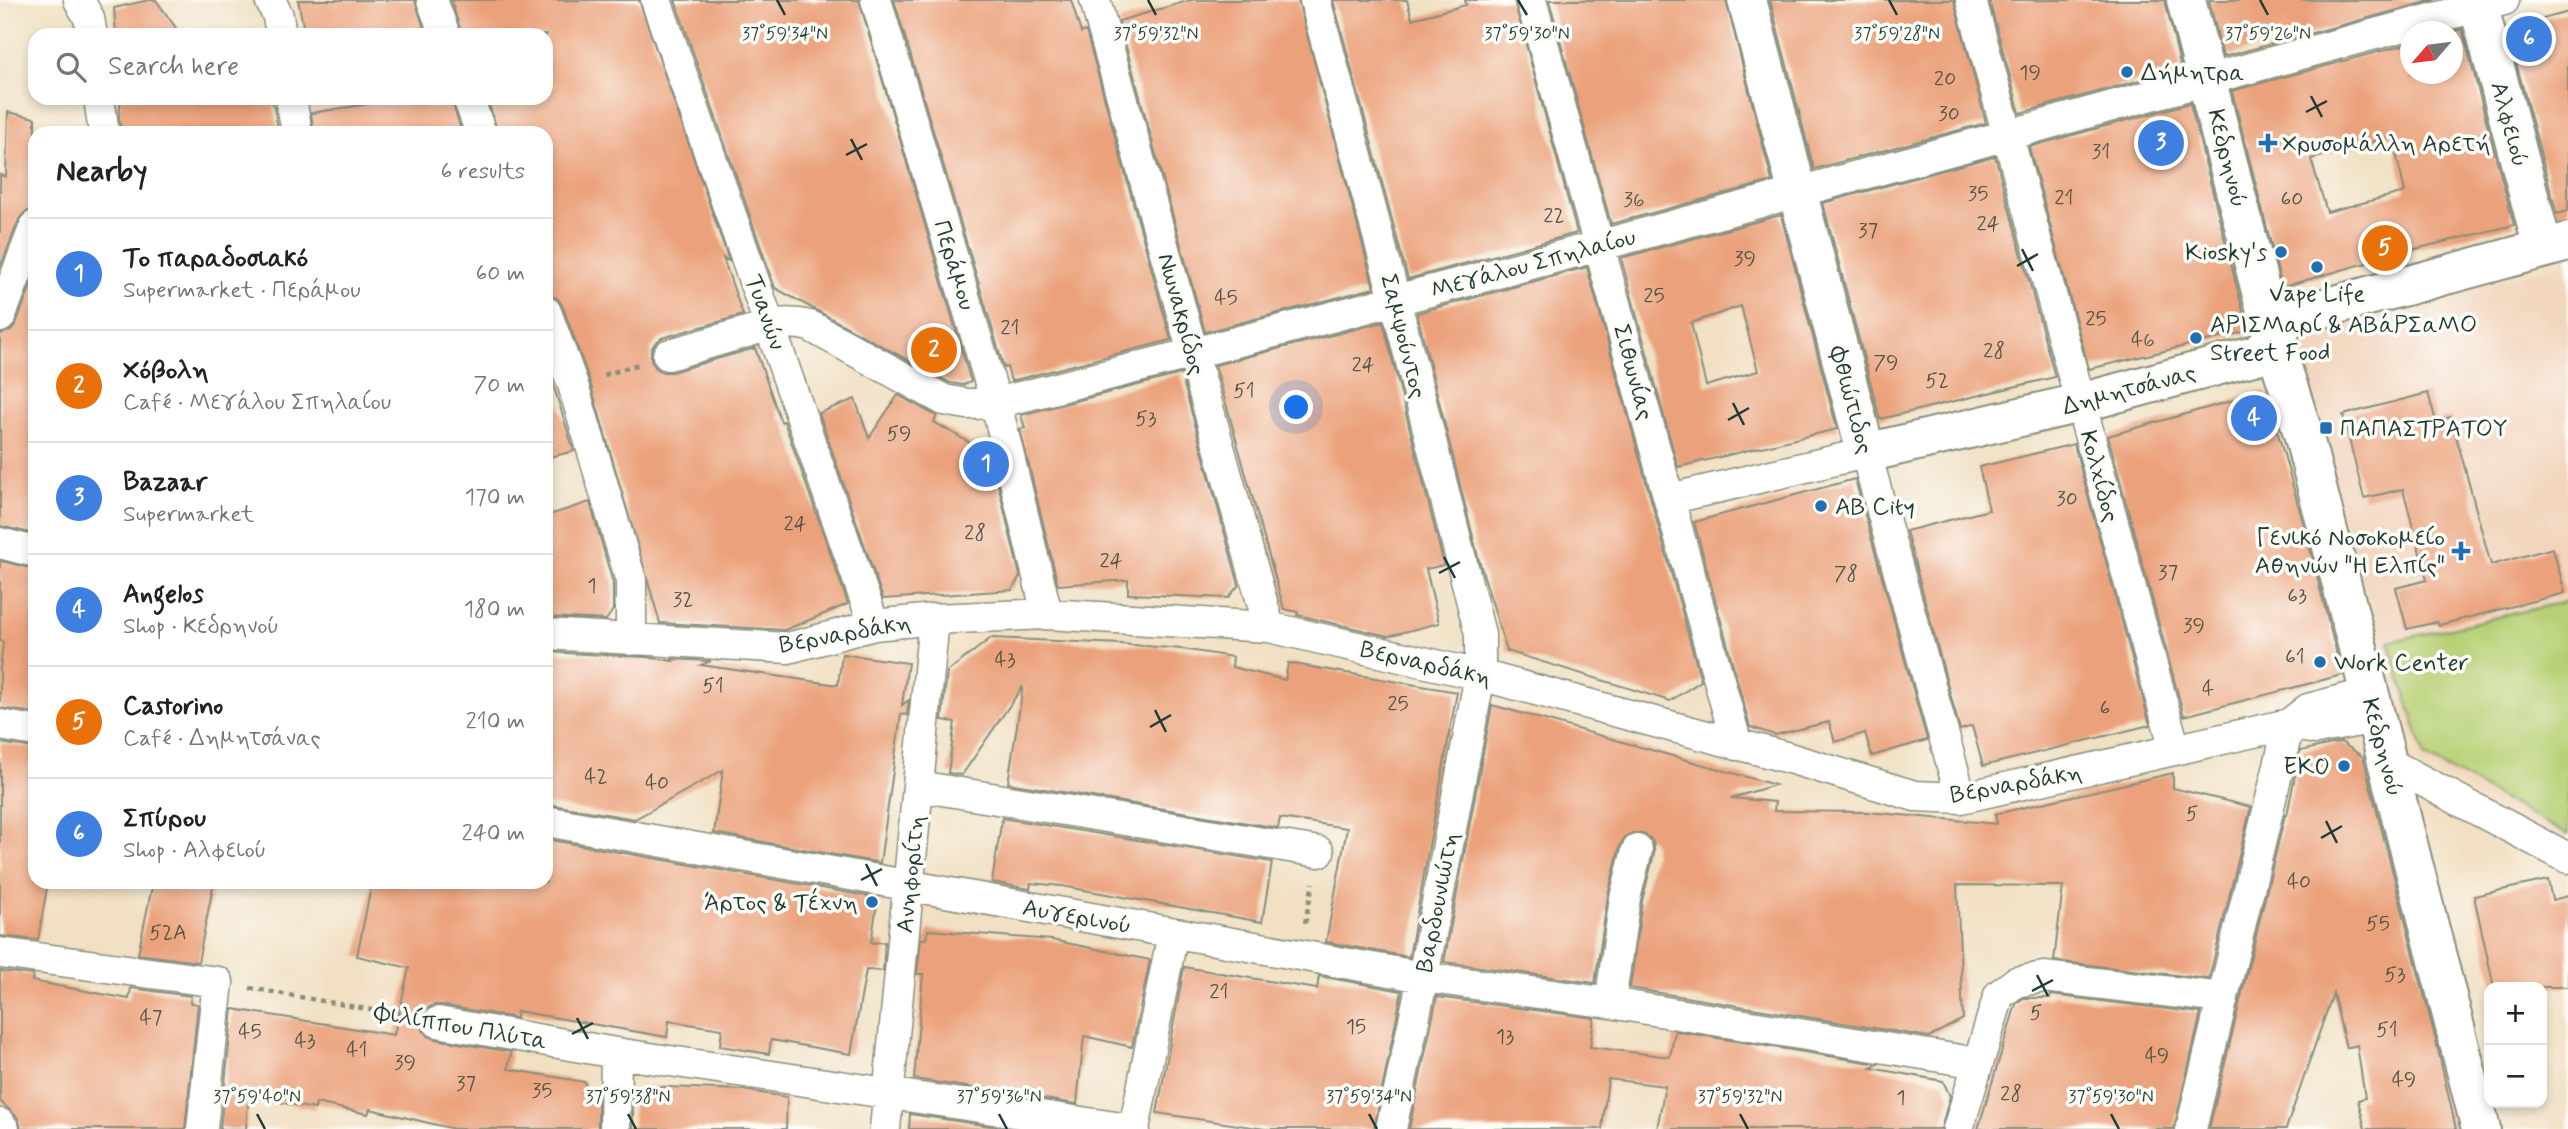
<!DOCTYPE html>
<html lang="en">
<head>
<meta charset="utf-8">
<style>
  body { margin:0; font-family:Mynerve,sans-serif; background:#f2f2f2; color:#222 }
  .controls { position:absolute; right:21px; bottom:21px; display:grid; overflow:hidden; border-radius:14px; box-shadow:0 4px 10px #0003 }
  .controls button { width:63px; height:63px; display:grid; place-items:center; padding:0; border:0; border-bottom:2px solid #e0e0e0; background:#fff; color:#222; font:35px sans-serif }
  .compass { position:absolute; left:2400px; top:21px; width:63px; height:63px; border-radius:50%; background:#fff; box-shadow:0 4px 10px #0003; rotate:242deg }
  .you { position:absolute; left:1297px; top:408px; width:24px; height:24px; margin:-18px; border:5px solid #fff; border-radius:50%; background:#1a73e8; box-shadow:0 0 0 10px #1a73e833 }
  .badge { display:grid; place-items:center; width:46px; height:46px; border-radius:50%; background:#db2777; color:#fff; font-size:23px; font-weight:700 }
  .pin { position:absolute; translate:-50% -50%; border:4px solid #fff; box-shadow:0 2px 7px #0006 }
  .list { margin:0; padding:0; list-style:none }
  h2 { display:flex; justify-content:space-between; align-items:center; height:91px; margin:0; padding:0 28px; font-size:30px }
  h2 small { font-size:23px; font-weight:400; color:#767676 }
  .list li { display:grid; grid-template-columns:46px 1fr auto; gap:21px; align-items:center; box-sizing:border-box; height:112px; padding:0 28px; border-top:2px solid #e0e0e0 }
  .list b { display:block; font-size:26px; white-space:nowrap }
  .list p { margin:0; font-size:23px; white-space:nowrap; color:#767676 }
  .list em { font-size:23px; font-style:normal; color:#767676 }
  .icon { flex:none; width:38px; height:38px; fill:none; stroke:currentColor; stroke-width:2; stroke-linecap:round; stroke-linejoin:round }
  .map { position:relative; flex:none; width:2568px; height:1129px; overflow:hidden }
  .search { position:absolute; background:#fff; box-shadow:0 4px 10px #0003; left:28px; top:28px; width:525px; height:77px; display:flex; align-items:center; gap:18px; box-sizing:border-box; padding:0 24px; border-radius:21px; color:#767676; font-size:26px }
  .panel { position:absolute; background:#fff; box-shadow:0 4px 10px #0003; left:28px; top:126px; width:525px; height:763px; border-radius:21px }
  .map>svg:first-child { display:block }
</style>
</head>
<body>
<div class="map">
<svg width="2568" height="1129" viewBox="0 0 2568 1129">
  <rect width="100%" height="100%" fill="#fdfcf7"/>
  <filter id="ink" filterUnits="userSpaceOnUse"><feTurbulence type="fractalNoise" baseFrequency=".0143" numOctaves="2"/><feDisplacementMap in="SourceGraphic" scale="14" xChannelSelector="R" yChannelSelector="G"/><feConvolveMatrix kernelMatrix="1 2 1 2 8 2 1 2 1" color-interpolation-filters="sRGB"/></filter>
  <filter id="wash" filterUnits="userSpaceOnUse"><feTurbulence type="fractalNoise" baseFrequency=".00686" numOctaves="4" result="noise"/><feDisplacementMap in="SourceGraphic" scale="28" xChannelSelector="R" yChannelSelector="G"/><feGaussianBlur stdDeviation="1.57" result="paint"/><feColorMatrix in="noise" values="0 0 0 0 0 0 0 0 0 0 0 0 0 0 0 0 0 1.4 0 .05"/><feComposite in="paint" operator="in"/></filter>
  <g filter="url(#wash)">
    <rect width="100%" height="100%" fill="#f1e0c3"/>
    <path fill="#f2d5bd" d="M 2568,262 L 2568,845 L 2420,763 L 2287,340 Z"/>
    <path fill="#b7d075" stroke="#6b8654" stroke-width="2" d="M 2568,601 L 2568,835 L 2425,757 L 2389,642 Z"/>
    <g id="blocks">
      <path fill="#eba27c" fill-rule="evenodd" d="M 149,0 L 156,0 L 181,35 L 116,35 L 114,8 Z
        M 298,0 L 415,0 L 426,35 L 305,35 Z
        M 451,0 L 639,0 L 729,261 L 723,258 L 743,315 L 662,338 L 655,343 L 651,350 L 651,361 L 656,368 L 663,372 L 672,372 L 755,348 L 781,422 L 784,421 L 848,604 L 785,630 L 660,623 L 589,379 L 562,305 L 557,298 L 546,295 L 546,133 L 498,133 L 487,98 L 546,98 L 546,35 L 462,35 Z
        M 675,0 L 859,0 L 971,382 L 963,385 L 950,383 L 775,288 Z
        M 894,0 L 1071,0 L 1081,33 L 1086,31 L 1171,340 L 1011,381 L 1007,367 L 1004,368 Z
        M 1191,0 L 1298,0 L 1374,288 L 1205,332 L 1119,21 Z
        M 1333,0 L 1407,0 L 1412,19 L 1466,5 L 1465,0 L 1514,0 L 1577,233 L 1408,279 Z
        M 1549,0 L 1726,0 L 1772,181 L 1611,224 Z
        M 1770,0 L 1954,0 L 1986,123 L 1814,169 Z
        M 1989,0 L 2165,0 L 2181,69 L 2020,113 Z
        M 2209,0 L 2435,0 L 2223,57 Z
        M 2568,12 L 2568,211 L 2557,214 L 2507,29 Z
        M 2462,29 L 2514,225 L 2419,248 L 2282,287 L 2232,91 L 2411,43 L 2411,74 L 2453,74 L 2453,32 ZM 2392,136 L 2405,192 L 2327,212 L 2311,159 Z
        M 121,98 L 272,98 L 279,133 L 121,133 L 119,117 Z
        M 406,98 L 451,98 L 462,133 L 314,133 L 311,113 Z
        M 2190,103 L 2248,331 L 2089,369 L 2029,147 Z
        M 8,112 L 35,118 L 35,209 L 25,212 L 19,219 L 0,268 L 0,175 L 6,177 Z
        M 1995,156 L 2055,377 L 1880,419 L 1823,203 Z
        M 1781,215 L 1837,429 L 1678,467 L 1621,258 ZM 1741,306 L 1758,371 L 1706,386 L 1691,323 Z
        M 1587,267 L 1701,681 L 1670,701 L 1507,651 L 1478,557 L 1417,313 Z
        M 35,275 L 35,534 L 0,526 L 0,334 L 10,331 L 16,324 Z
        M 1383,322 L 1444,565 L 1426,569 L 1439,623 L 1388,636 L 1297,615 L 1298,612 L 1284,609 L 1215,365 Z
        M 546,362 L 574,451 L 546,458 Z
        M 1181,374 L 1239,585 L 1228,598 L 1128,594 L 1128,580 L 1058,585 L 1020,429 L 1025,428 L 1021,415 Z
        M 2266,391 L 2305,529 L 2342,675 L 2184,716 L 2108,436 Z
        M 2428,393 L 2436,421 L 2451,417 L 2491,565 L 2553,548 L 2565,593 L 2439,625 L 2437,622 L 2407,629 L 2396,588 L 2427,580 L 2403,489 L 2364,498 L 2343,415 Z
        M 898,395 L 937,416 L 934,422 L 991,455 L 1020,576 L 1012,590 L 883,599 L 819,413 L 855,399 L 869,438 Z
        M 2074,444 L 2150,725 L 1983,766 L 1972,726 L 1960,730 L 1906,531 L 1989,510 L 1979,467 Z
        M 1855,479 L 1927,740 L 1872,756 L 1865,733 L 1835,742 L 1829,722 L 1775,735 L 1750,727 L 1694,522 Z
        M 590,502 L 613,583 L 613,610 L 606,620 L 546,617 L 546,516 Z
        M 0,561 L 35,569 L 35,713 L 0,708 L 0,669 L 3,642 L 0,641 Z
        M 991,638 L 1121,644 L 1182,649 L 1233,657 L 1232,667 L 1285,680 L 1288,663 L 1457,692 L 1409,957 L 1326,942 L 1347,828 L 1280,818 L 1278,828 L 1008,783 L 1023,686 L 962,775 L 948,773 L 955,722 L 942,720 L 947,672 Z
        M 546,652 L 646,657 L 673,661 L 672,659 L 711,661 L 701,665 L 838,685 L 842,654 L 908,663 L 902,705 L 909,700 L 907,715 L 901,714 L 880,863 L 714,833 L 723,770 L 635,819 L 546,804 Z
        M 1492,705 L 1775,785 L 1731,798 L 1775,802 L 1774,811 L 1868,812 L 1997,824 L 1995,814 L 2173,773 L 2173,788 L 2251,807 L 2209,979 L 2054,961 L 2063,886 L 1957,885 L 1963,1019 L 1929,1037 L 1630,988 L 1642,901 L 1654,854 L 1654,845 L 1650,838 L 1641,833 L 1633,833 L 1625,837 L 1620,846 L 1608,895 L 1595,983 L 1444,962 Z
        M 2341,742 L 2363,757 L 2437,1045 L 2456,1129 L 2365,1129 L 2358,1100 L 2365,1098 L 2357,1045 L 2346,1048 L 2333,993 L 2286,1129 L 2209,1129 L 2285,815 L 2287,815 L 2300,751 Z
        M 0,743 L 35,748 L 35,882 L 48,882 L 38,940 L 0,936 Z
        M 1002,818 L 1272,862 L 1262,922 L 1062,886 L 1031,883 L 1030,889 L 992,882 Z
        M 546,839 L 878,898 L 871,943 L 885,942 L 883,971 L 866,970 L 851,1054 L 771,1040 L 769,1054 L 720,1046 L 722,1029 L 669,1021 L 667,1037 L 517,1011 L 516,1018 L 441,1005 L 433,1005 L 425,1010 L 421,1018 L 421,1027 L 427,1036 L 435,1039 L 511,1052 L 508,1069 L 585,1082 L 585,1094 L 598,1094 L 598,1129 L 454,1129 L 370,1109 L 368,1114 L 316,1103 L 315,1109 L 249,1096 L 246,1129 L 220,1129 L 233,1009 L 394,1035 L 409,968 L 357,956 L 372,882 L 546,882 Z
        M 2548,880 L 2552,900 L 2568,896 L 2568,987 L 2494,987 L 2474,896 Z
        M 153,882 L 214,882 L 198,962 L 138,954 Z
        M 928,930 L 1052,940 L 1150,960 L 1132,1047 L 1084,1036 L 1077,1104 L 914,1079 L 923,974 L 917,974 L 921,939 L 926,939 Z
        M 1184,967 L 1317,989 L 1319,976 L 1402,991 L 1374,1129 L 1265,1129 L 1157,1113 Z
        M 0,971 L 33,975 L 32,981 L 129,999 L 131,988 L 191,996 L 190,1003 L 198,1004 L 185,1129 L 21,1129 L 18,1118 L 0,1101 Z
        M 2051,995 L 2201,1013 L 2174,1129 L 1978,1129 L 2016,1004 L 2023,998 L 2050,998 Z
        M 1437,997 L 1594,1018 L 1590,1047 L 1670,1057 L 1675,1031 L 1878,1064 L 1871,1068 L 1943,1081 L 1950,1096 L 1941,1129 L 1657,1129 L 1665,1086 L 1608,1079 L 1602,1129 L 1409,1129 Z
        M 641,1086 L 743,1090 L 787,1097 L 786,1129 L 633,1129 L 633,1095 L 641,1095 Z
        M 910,1114 L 1010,1129 L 909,1129 Z"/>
    </g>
  </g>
  <g filter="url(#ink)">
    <use href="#blocks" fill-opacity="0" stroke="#888e7c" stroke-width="2"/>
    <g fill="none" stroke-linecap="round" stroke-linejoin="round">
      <g stroke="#888e7c" stroke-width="33">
        <path id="street" d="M 79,0 L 89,18 L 92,35
          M 270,0 L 278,16 L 281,35
          M 432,0 L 445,35
          M 656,0 L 874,625
          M 876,0 L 996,403 L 1047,614
          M 1095,0 L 1269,627
          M 1315,0 L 1395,299 L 1480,634 L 1480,675 L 1423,977 L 1391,1129
          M 1531,0 L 1737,745
          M 1971,0 L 2175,750
          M 99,98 L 104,133
          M 291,98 L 297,133
          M 468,98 L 481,133
          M 546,312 L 573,385 L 631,580 L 631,640
          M 0,317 L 35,226
          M 668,355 L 771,325 C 784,322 797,323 810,326 L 944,400 L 967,404 L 996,403 C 1333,319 1669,227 2004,136 C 2171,90 2337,43 2504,0
          M 1669,499 L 1866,453 L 1961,798
          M 0,543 L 35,552
          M 546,634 L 788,648 L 874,625 L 934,619 L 1047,614 L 1269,627 L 1480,675 L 1789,758 L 1915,796 L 1961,798 L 2289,724 L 2316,729 L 2376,718
          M 2289,724 L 2308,709 L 2369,693
          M 0,725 L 35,731
          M 2387,762 L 2568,858
          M 918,786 L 1319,852
          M 546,821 L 1423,977 L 1610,1003 L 1978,1063
          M 0,953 L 218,982 L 202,1129
          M 1610,1003 L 1625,898 L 1637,850
          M 438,1022 L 616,1053 L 1129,1129
          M 0,1124 L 4,1129
          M 615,1129 L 616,1053
          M 885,1129 L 934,619
          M 1134,1129 L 1173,933
          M 1958,1129 L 1999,995 L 2016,982 L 2044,977 L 2223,998
          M 2191,1129 L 2289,724"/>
      </g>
      <g stroke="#888e7c" stroke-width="42">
        <path id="secondary" d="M 1747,0 L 1866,453 L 2080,403 L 2257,355 L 2274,342 L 2287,318 L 2568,242
          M 2186,0 L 2274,342 L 2303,433 L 2481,1129
          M 2477,0 L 2543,248"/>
      </g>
      <path stroke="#888e7c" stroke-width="4.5" stroke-dasharray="5 5" stroke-linecap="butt" d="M 604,375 L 639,364
        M 1305,923 L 1313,883
        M 250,988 L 406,1016"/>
      <use href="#street" stroke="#fff" stroke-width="30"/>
      <use href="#secondary" stroke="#fff" stroke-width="38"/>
    </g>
  </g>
  <path fill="none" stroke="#1f3d34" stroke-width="2.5" d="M 777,0 L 785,15M 1148,0 L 1156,15M 1518,0 L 1527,15M 1889,0 L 1897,15M 2260,0 L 2268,15M 2311,96 L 2322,117M 2306,112 L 2327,101M 851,139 L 862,160M 846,155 L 867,144M 2022,249 L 2033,271M 2017,266 L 2038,254M 1733,403 L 1744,425M 1728,420 L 1749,408M 1444,557 L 1455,578M 1439,573 L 1460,562M 1155,710 L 1166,732M 1150,727 L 1171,715M 2326,821 L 2337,843M 2321,838 L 2342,826M 866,864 L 877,886M 861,880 L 882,869M 2037,975 L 2048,996M 2032,991 L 2053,980M 577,1018 L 588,1039M 572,1034 L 593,1023M 257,1114 L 265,1129M 628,1114 L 636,1129M 999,1114 L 1007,1129M 1369,1114 L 1377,1129M 1740,1114 L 1748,1129M 2111,1114 L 2119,1129"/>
  <g fill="#1f6fb2" stroke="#fdfcf7" stroke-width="2.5">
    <circle cx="2127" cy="72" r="7"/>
    <path d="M2264.5 132.5h7v7h7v7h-7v7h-7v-7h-7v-7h7z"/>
    <circle cx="2281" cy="252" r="7"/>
    <circle cx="2317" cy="267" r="7"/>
    <circle cx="2196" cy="338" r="7"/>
    <rect x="2319" y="421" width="14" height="14" rx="3.5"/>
    <circle cx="1821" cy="506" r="7"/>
    <path d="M2457.5 540.5h7v7h7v7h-7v7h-7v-7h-7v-7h7z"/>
    <circle cx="2320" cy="662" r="7"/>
    <circle cx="2344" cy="766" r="7"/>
    <circle cx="872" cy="902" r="7"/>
  </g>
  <g text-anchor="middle" stroke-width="7" stroke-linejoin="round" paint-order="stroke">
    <g font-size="21" fill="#525646">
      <text x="2030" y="79">19</text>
      <text x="1945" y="85">20</text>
      <text x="1949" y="120">30</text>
      <text x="2101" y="158">31</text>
      <text x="1978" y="200">35</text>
      <text x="2064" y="204">21</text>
      <text x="2292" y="205">60</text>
      <text x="1634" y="206">36</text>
      <text x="1554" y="222">22</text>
      <text x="1988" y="230">24</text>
      <text x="1868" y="237">37</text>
      <text x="1745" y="265">39</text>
      <text x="1654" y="302">25</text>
      <text x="1226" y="304">45</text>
      <text x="2096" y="325">25</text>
      <text x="1010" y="334">21</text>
      <text x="2143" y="346">46</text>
      <text x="1994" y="357">28</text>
      <text x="1886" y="369">79</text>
      <text x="1363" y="371">24</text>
      <text x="1937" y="387">52</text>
      <text x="1244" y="397">51</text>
      <text x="1146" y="425">53</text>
      <text x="899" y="440">59</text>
      <text x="2067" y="505">30</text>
      <text x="795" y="530">24</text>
      <text x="975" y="539">28</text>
      <text x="1111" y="567">24</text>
      <text x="2168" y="579">37</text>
      <text x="1846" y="580">78</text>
      <text x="592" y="592">1</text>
      <text x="2297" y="602">63</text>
      <text x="683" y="606">32</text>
      <text x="2194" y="632">39</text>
      <text x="2295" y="663">61</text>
      <text x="1005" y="666">43</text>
      <text x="713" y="692">51</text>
      <text x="2208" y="695">4</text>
      <text x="1398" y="710">25</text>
      <text x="2105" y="714">6</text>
      <text x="596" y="783">42</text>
      <text x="657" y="789">40</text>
      <text x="2192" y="820">5</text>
      <text x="2299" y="888">40</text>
      <text x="2378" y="930">55</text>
      <text x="168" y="939">52Α</text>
      <text x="2395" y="981">53</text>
      <text x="1219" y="998">21</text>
      <text x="2036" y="1019">5</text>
      <text x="151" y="1024">47</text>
      <text x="1356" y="1033">15</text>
      <text x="2387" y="1036">51</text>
      <text x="250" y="1038">45</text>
      <text x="1505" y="1043">13</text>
      <text x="305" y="1047">43</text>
      <text x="357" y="1056">41</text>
      <text x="2157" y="1062">49</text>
      <text x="405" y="1069">39</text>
      <text x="2404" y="1086">49</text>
      <text x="466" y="1090">37</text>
      <text x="542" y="1097">35</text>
      <text x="2011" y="1100">28</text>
      <text x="1901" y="1104">1</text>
    </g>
    <g font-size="24" fill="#1f3d34" stroke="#fdfcf7" text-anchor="start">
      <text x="2141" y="80">Δήμητρα</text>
      <text x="2282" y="151">Χρυσομάλλη Αρετή</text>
      <text x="2267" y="260" text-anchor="end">Kiosky's</text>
      <text x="2317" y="301" text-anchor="middle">Vape Life</text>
      <text x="2210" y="332">ΑΡΙΣΜαρί &amp; ΑΒάΡΣαΜΟ<tspan x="2210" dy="28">Street Food</tspan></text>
      <text x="2340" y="436">ΠΑΠΑΣΤΡΑΤΟΥ</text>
      <text x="1835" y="514">ΑΒ City</text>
      <text x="2445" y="545" text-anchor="end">Γενικό Νοσοκομείο<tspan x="2445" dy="28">Αθηνών "Η Ελπίς"</tspan></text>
      <text x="2334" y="670">Work Center</text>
      <text x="2330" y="774" text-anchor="end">EKO</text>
      <text x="858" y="910" text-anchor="end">Άρτος &amp; Τέχνη</text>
    </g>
    <g font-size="24" fill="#1f3d34" stroke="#fdfcf7">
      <text transform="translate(2510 124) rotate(75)" y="8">Αλφειού</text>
      <text transform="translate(2228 158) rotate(76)" y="8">Κεδρηνού</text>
      <text transform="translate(1533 263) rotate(-15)" y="8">Μεγάλου Σπηλαίου</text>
      <text transform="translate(955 265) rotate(73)" y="8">Περάμου</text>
      <text transform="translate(766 312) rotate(71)" y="8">Τυανών</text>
      <text transform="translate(1182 314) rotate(75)" y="8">Νωνακρίδος</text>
      <text transform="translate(1404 336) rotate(76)" y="8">Σαμψούντος</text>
      <text transform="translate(1634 372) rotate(75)" y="8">Σιθωνίας</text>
      <text transform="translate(2129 389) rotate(-15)" y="8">Δημητσάνας</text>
      <text transform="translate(1852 400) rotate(75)" y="8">Φθιώτιδος</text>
      <text transform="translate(2100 476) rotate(75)" y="8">Κολχίδος</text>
      <text transform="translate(845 633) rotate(-10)" y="8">Βερναρδάκη</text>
      <text transform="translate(1426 663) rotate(13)" y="8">Βερναρδάκη</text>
      <text transform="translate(2383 747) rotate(75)" y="8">Κεδρηνού</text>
      <text transform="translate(2016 783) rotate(-10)" y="8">Βερναρδάκη</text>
      <text transform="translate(910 874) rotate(-84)" y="8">Ανηφορίτη</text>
      <text transform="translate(1437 902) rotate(-79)" y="8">Βαρδουνιώτη</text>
      <text transform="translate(1077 916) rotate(10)" y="8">Αυγερινού</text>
      <text transform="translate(461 1026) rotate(10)" y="8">Φιλίππου Πλύτα</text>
    </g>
  </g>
  <g font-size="18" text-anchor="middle" fill="#1f3d34" stroke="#fdfcf7" stroke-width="7" stroke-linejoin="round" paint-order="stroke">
    <text x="785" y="39">37°59'34"N</text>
    <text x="1156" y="39">37°59'32"N</text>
    <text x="1897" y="39">37°59'28"N</text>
    <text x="1527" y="39">37°59'30"N</text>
    <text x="2268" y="39">37°59'26"N</text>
    <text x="257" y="1102">37°59'40"N</text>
    <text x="628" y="1102">37°59'38"N</text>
    <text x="999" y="1102">37°59'36"N</text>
    <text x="1369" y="1102">37°59'34"N</text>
    <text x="1740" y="1102">37°59'32"N</text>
    <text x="2111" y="1102">37°59'30"N</text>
  </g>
</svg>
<div class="controls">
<button>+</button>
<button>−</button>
</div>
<svg class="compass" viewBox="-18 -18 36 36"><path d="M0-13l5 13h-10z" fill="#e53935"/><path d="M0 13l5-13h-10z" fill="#767676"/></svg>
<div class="you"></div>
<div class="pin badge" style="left:986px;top:464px;background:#3f7fe0">1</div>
<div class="pin badge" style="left:934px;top:350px;background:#e8710a">2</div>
<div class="pin badge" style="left:2161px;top:143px;background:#3f7fe0">3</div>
<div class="pin badge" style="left:2254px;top:418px;background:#3f7fe0">4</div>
<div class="pin badge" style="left:2385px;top:248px;background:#e8710a">5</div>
<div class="pin badge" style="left:2529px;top:39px;background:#3f7fe0">6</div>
<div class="search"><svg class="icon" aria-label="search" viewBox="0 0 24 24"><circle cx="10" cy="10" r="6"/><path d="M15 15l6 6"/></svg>Search here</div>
<section class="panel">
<h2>Nearby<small>6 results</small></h2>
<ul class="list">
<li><span class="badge" style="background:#3f7fe0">1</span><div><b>Το παραδοσιακό</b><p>Supermarket · Περάμου</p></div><em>60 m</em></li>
<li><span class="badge" style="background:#e8710a">2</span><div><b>Χόβολη</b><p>Café · Μεγάλου Σπηλαίου</p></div><em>70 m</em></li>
<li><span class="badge" style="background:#3f7fe0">3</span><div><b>Bazaar</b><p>Supermarket</p></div><em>170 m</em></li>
<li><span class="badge" style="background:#3f7fe0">4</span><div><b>Angelos</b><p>Shop · Κεδρηνού</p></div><em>180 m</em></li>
<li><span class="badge" style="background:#e8710a">5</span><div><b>Castorino</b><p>Café · Δημητσάνας</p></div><em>210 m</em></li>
<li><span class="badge" style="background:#3f7fe0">6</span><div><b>Σπύρου</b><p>Shop · Αλφειού</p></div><em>240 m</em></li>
</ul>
</section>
</div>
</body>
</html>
